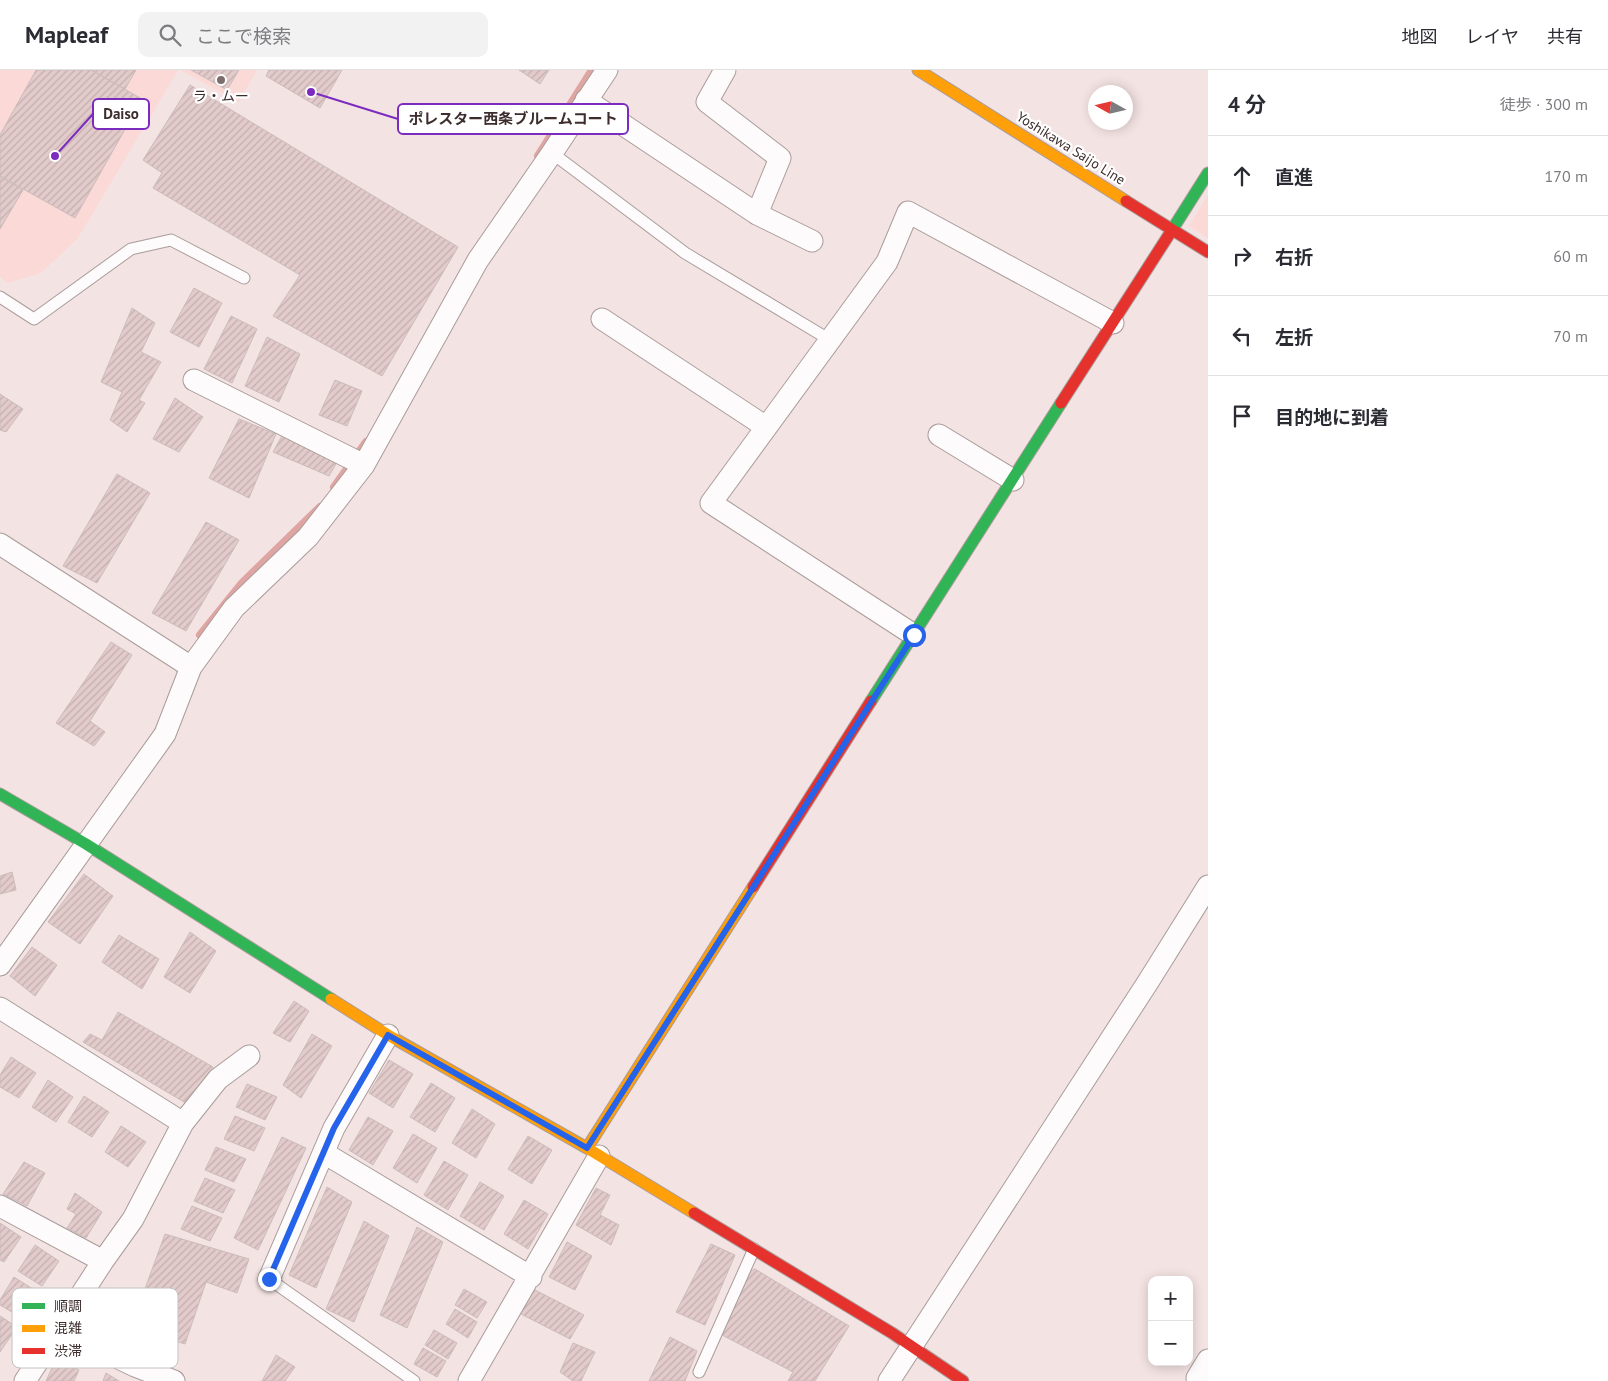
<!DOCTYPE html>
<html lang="ja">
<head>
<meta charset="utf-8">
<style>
  body { margin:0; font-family:"PT Sans","Noto Sans JP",sans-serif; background:#f2f2f3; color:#2b2b33 }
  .controls { position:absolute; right:15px; bottom:15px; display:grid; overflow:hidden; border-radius:10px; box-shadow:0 2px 12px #0003 }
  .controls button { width:45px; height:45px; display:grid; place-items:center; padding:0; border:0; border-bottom:1px solid #e1e1e2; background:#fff; color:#2b2b33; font:25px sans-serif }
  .compass { position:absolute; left:1088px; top:15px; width:45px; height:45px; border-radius:50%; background:#fff; box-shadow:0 2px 12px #0003; rotate:278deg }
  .stop { position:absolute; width:15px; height:15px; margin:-11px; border:4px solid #2563eb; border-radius:50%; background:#fff }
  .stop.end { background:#2563eb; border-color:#fff; box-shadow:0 1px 5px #0008 }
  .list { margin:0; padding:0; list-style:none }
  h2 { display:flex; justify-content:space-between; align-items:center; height:65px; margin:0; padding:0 20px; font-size:21px }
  h2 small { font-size:16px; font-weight:400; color:#7c7c81 }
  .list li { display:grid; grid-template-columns:32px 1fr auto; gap:15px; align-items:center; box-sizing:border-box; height:80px; padding:0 20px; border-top:1px solid #e1e1e2 }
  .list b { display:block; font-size:19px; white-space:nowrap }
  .list em { font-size:16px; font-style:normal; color:#7c7c81 }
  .icon { flex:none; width:28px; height:28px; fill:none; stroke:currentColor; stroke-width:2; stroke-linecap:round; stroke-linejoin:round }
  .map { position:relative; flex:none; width:1208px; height:1311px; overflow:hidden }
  header { display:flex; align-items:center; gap:30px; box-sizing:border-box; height:70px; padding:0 25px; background:#fff; border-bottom:1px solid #e1e1e2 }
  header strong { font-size:24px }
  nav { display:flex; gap:28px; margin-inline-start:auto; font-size:18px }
  .search { width:350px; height:45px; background:#f2f2f3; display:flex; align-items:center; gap:12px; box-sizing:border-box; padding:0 18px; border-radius:10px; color:#7c7c81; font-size:19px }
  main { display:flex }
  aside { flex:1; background:#fff }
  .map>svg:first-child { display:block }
</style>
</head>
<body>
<header>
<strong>Mapleaf</strong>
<div class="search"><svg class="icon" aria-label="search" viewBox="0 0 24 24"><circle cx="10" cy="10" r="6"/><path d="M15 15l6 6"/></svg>ここで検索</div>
<nav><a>地図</a><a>レイヤ</a><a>共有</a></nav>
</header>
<main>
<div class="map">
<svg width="1208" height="1311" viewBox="0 0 1208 1311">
  <defs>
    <pattern id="building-hatch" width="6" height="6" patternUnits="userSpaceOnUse" patternTransform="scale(1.25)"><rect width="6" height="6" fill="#e2cbca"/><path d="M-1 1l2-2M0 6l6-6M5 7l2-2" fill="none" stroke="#c3afae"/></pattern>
  </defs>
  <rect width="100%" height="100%" fill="#f4e3e3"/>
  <path fill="#fad9d6" d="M 0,0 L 178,0 L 78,168 L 41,203 L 8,213 L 0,207 Z
    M 180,0 L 257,0 L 239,32 Z
    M 1208,125 L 1208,168 L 1189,156 Z"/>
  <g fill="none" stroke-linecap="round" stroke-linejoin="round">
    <path stroke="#dea5a2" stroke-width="8" d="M 538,86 L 592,0
      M 334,417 L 366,372
      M 200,565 L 242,513 L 320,437"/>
  </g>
  <path fill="url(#building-hatch)" stroke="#cbbcbc" d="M 36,0 L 91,0 L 142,29 L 75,148 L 0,106 L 0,65 Z
    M 91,0 L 136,0 L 125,19 Z
    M 191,0 L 239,0 L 227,20 Z
    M 269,0 L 342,0 L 320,38 L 266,6 Z
    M 519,0 L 549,0 L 540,14 Z
    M 190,15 L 458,177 L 382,306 L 273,246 L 300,205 L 153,118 L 162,103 L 143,90 Z
    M 0,106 L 23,120 L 0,159 Z
    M 194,218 L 222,233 L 199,277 L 170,262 Z
    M 132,238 L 155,253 L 141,282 L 161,292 L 139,330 L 145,333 L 127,362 L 110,350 L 122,322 L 101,312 Z
    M 231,246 L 257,259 L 232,313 L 204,299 Z
    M 267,267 L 300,284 L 279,332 L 245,316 Z
    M 335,310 L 362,321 L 347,356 L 319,345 Z
    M 0,324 L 23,339 L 6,362 L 0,360 Z
    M 175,328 L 203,347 L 179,382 L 153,369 Z
    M 239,349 L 276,364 L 249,428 L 209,408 Z
    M 284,362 L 340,387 L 329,406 L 273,382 Z
    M 117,404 L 150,423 L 97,513 L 63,496 Z
    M 206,452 L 239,470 L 186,561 L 152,543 Z
    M 111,572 L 132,585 L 90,651 L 105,662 L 94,676 L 56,653 Z
    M 12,802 L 16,820 L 0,824 L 0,806 Z
    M 84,804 L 113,826 L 80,874 L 48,852 Z
    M 190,862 L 216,881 L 190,923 L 164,907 Z
    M 119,865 L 159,889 L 142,919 L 102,892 Z
    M 32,877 L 57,895 L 35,926 L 10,906 Z
    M 294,931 L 309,941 L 290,972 L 273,963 Z
    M 118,942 L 213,997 L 189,1035 L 83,972 L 90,964 L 102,970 Z
    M 312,964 L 332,976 L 301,1028 L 283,1015 Z
    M 11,987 L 36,1003 L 19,1028 L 0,1017 L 0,1005 Z
    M 389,990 L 413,1004 L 393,1038 L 369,1023 Z
    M 48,1010 L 73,1027 L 56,1052 L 32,1037 Z
    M 431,1013 L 455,1028 L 435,1062 L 410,1047 Z
    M 247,1014 L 277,1027 L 265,1050 L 236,1037 Z
    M 84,1026 L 109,1042 L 92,1067 L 68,1052 Z
    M 472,1039 L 495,1054 L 476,1088 L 452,1073 Z
    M 235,1046 L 265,1058 L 254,1081 L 224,1069 Z
    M 368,1047 L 393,1061 L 373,1095 L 349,1080 Z
    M 121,1056 L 146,1072 L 128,1097 L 105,1082 Z
    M 413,1064 L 437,1078 L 417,1113 L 393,1098 Z
    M 528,1066 L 552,1080 L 532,1114 L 508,1099 Z
    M 282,1067 L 306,1078 L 258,1180 L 234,1168 Z
    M 216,1077 L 246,1089 L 234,1112 L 205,1100 Z
    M 444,1091 L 468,1105 L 448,1140 L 424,1125 Z
    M 24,1092 L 45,1103 L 27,1136 L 3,1124 Z
    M 205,1108 L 235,1120 L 223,1143 L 194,1131 Z
    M 480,1112 L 504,1126 L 484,1160 L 460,1146 Z
    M 327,1117 L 352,1132 L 316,1218 L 289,1205 Z
    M 596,1118 L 610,1125 L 600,1145 L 619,1155 L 611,1175 L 576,1155 Z
    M 75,1123 L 102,1142 L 86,1168 L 67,1158 L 76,1144 L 67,1139 Z
    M 524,1130 L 548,1144 L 528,1179 L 504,1164 Z
    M 192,1136 L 222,1148 L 210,1171 L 181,1159 Z
    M 364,1151 L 389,1166 L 354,1252 L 326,1239 Z
    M 0,1153 L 21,1167 L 4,1192 L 0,1190 Z
    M 417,1157 L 443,1172 L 407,1258 L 380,1245 Z
    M 165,1164 L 249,1189 L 237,1223 L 206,1212 L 185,1274 L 131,1257 Z
    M 567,1172 L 592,1186 L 575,1220 L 549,1207 Z
    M 711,1174 L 735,1185 L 705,1255 L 676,1242 Z
    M 35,1175 L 59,1191 L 42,1216 L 18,1201 Z
    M 755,1199 L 849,1256 L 815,1311 L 788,1311 L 793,1302 L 722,1265 L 750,1201 Z
    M 14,1207 L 39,1223 L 22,1248 L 0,1235 L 0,1230 Z
    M 464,1219 L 487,1232 L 477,1248 L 455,1235 Z
    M 533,1219 L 584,1245 L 570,1269 L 519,1243 Z
    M 455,1239 L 477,1252 L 468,1268 L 446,1254 Z
    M 0,1246 L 17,1257 L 0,1282 Z
    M 434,1260 L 457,1273 L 448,1289 L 425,1275 Z
    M 670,1267 L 697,1281 L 685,1311 L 649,1311 Z
    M 573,1273 L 595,1282 L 581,1311 L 573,1311 L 560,1302 Z
    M 423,1278 L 446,1291 L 437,1307 L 414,1294 Z
    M 276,1285 L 295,1297 L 285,1311 L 262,1311 Z
    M 57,1287 L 79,1300 L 74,1311 L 46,1311 Z
    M 106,1303 L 119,1311 L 103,1311 Z"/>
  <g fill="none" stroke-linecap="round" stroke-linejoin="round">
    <g stroke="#a99c9b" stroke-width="13">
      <path id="lane" d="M 552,83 L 685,183 L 830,270
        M 0,227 L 34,249 L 131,179 L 171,170 L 244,208
        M 269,1209 L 414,1311
        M 699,1302 L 754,1179"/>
    </g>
    <g stroke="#a99c9b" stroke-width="23">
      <path id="street" d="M 725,0 L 707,32 L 780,88 L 757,144
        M 586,30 L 757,144 L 812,171
        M 602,249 L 766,357
        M 194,310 L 364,395
        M 939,365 L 1013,410
        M 0,474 L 191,597
        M 914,565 L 711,433 L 887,192 L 908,142 L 1113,253
        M 0,895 L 165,664 L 191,597 L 234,538 L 308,467 L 364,395 L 478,190 L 552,83 L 607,0
        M 0,938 L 183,1053 L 133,1149 L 103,1191 L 25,1311
        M 183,1053 L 218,1009 L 249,986
        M 324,1083 L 531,1207
        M 0,1136 L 103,1191
        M 269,1209 L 334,1058 L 388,965
        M 58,1259 L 135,1296 L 174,1311
        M 469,1311 L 599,1086
        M 889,1311 L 1148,912 L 1208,816
        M 1202,1311 L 1197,1308 L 1208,1290"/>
    </g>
    <g stroke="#a99c9b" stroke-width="13">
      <path id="fast" d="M 1172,160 L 1208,103
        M 871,631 L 1061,333
        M 0,724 L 86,774 L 331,929"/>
    </g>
    <g stroke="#a99c9b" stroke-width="13">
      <path id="slow" d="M 918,0 L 1126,131
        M 331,929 L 388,965 L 587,1078 L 694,1143
        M 587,1078 L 753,817"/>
    </g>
    <g stroke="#a99c9b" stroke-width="13">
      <path id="jam" d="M 1126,131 L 1208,182
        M 1061,333 L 1172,160
        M 753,817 L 871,631
        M 694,1143 L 892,1263 L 963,1311"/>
    </g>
    <use href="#lane" stroke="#fdfbfb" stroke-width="11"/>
    <use href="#street" stroke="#fdfbfb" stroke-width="21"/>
    <use href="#fast" stroke="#30b455" stroke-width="11"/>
    <use href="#slow" stroke="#ff9f0a" stroke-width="11"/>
    <use href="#jam" stroke="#e5322d" stroke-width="11"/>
  </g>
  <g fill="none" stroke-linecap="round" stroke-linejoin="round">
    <path stroke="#2563eb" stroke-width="6" d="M 269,1209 L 334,1058 L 388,965 L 587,1078 L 914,565"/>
  </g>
  <circle fill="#7d6d6d" stroke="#fff" stroke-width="2" cx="221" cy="10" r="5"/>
  <g text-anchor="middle" stroke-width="4.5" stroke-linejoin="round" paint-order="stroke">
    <g font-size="14" fill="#3d2e2d" stroke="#fff">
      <text x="221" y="31">ラ・ムー</text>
    </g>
    <g font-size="14" fill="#3d2e2d" stroke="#fff">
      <text transform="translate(1071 78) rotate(32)" y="5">Yoshikawa Saijo Line</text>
    </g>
  </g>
  <rect x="12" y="1218" width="166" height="80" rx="8" fill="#fff" stroke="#c5c0c0" stroke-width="1"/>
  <rect x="22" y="1233" width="23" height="6" fill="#30b455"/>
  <rect x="22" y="1255" width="23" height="7" fill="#ff9f0a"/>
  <rect x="22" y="1278" width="23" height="6" fill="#e5322d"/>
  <g font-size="14" fill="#3d2e2d">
    <text x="54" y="1241">順調</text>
    <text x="54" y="1263">混雑</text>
    <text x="54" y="1286">渋滞</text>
  </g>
  <path fill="none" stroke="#7b2cbf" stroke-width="2" d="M55 86L93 44M311 22L398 49"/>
  <g fill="#7b2cbf" stroke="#fff" stroke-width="2">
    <circle cx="55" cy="86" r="5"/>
    <circle cx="311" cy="22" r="5"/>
  </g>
  <g fill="#fff" stroke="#7b2cbf" stroke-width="2">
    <rect x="93" y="29" width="56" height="30" rx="5"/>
    <rect x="398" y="34" width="230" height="30" rx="5"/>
  </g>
  <g font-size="15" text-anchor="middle" font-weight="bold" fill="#3d2e2d">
    <text x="121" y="49">Daiso</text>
    <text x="513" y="54">ポレスター西条ブルームコート</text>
  </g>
</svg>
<div class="controls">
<button>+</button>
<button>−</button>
</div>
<svg class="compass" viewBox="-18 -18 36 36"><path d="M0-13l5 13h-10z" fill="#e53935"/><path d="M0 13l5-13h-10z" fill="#7c7c81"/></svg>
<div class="stop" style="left:914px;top:565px"></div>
<div class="stop end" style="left:269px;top:1209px"></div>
</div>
<aside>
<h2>4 分<small>徒歩 · 300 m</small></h2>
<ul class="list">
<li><svg class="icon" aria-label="ahead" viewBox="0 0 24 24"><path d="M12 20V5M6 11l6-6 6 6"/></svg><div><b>直進</b></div><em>170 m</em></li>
<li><svg class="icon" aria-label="right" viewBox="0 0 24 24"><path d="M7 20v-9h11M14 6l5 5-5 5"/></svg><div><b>右折</b></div><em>60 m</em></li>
<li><svg class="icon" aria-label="left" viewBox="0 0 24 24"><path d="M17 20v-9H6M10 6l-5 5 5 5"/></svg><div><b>左折</b></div><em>70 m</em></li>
<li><svg class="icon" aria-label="arrive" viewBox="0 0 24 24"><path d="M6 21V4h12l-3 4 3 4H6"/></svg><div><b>目的地に到着</b></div></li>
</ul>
</aside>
</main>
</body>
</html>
